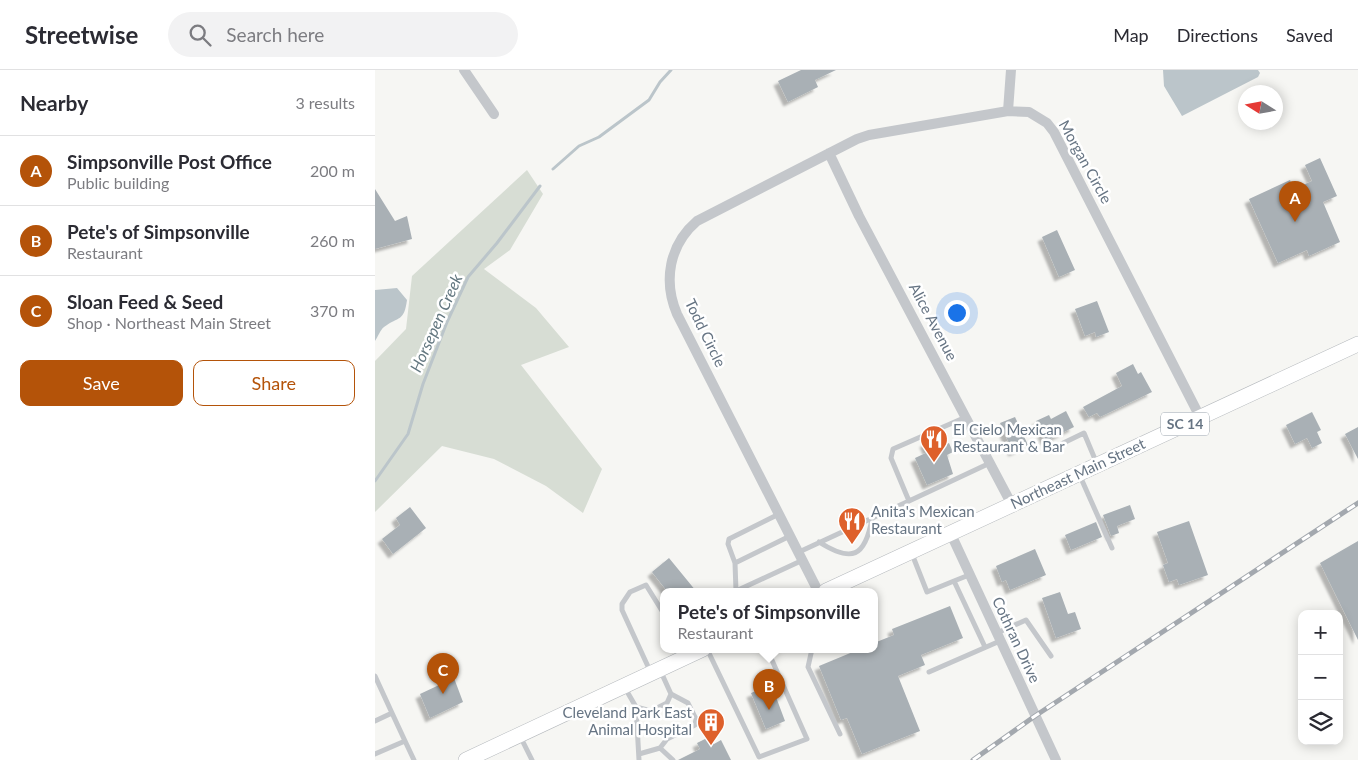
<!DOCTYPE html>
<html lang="en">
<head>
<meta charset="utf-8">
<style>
  body { margin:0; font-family:Lato,sans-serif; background:#f2f2f3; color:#2b2b33 }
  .controls { position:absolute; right:15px; bottom:15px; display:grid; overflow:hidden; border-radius:10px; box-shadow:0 2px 12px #0003 }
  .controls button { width:45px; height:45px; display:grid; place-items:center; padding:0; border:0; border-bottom:1px solid #e1e1e2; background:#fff; color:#2b2b33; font:25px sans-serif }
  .compass { position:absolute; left:863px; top:15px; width:45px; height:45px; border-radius:50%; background:#fff; box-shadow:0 2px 12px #0003; rotate:281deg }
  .you { position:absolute; left:581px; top:242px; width:18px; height:18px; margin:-12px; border:4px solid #fff; border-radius:50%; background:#1a73e8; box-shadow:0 0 0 8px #1a73e833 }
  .badge { display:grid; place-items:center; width:32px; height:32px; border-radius:50%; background:#b45309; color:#fff; font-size:16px; font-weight:700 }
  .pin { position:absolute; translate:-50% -41px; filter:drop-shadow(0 1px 2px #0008) }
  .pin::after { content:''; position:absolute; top:26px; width:18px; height:15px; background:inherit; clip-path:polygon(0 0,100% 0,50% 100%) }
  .popup { position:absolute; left:285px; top:518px; width:218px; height:65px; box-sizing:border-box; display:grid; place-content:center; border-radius:10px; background:#fff; filter:drop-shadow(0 1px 4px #0005); font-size:16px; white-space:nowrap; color:#7c7c81 }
  .popup b { font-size:19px; color:#2b2b33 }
  .popup::after { content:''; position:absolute; left:50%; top:100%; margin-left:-10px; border:10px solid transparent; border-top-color:#fff }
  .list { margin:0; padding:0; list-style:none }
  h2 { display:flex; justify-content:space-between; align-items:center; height:65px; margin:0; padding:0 20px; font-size:21px }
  h2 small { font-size:16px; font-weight:400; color:#7c7c81 }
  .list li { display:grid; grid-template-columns:32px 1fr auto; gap:15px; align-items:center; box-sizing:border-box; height:70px; padding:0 20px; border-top:1px solid #e1e1e2 }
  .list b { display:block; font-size:19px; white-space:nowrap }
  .list p { margin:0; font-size:16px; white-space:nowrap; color:#7c7c81 }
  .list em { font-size:16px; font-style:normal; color:#7c7c81 }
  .actions { display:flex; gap:10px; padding:15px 20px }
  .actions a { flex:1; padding:11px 0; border:1px solid #b45309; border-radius:10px; text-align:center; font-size:18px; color:#b45309 }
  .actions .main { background:#b45309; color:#fff }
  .icon { flex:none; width:28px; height:28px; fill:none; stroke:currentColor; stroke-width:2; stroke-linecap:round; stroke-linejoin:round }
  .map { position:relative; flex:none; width:983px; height:690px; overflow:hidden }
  header { display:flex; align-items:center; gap:30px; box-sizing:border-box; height:70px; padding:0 25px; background:#fff; border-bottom:1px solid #e1e1e2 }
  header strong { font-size:24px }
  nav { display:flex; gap:28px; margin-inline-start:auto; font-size:18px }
  .search { width:350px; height:45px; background:#f2f2f3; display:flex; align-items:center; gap:12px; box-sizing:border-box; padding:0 18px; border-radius:28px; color:#7c7c81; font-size:19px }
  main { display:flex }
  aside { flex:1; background:#fff }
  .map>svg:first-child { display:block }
</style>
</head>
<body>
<header>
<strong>Streetwise</strong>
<div class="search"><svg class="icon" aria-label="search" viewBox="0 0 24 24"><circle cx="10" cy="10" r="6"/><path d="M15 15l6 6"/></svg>Search here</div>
<nav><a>Map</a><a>Directions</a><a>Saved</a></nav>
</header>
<main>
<aside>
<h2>Nearby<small>3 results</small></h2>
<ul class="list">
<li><span class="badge">A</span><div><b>Simpsonville Post Office</b><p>Public building</p></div><em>200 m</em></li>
<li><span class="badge">B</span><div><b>Pete's of Simpsonville</b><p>Restaurant</p></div><em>260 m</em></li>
<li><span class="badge">C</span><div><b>Sloan Feed &amp; Seed</b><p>Shop · Northeast Main Street</p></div><em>370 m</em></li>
</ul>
<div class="actions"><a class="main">Save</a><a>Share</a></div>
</aside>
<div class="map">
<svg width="983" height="690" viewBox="0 0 983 690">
  <defs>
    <filter id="shadow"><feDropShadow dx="-4.5" dy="4.5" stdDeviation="1" flood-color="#0004"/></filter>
  </defs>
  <rect width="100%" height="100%" fill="#f6f6f3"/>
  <path fill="#d7ddd4" d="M 152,100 L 168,124 L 135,180 L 109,199 L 161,238 L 194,277 L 146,295 L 227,399 L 208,443 L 171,416 L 119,389 L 67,376 L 0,442 L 0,291 L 31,259 L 37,206 Z"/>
  <path fill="#bbc5ca" d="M 788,0 L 883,0 L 885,3 L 883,7 L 807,46 L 789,16 Z
    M 22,218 L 32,230 C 29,252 24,246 9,257 C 5,260 3,267 0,271 L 0,220 Z"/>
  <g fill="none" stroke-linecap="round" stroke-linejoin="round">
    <path stroke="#bbc5ca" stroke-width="3" d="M 178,99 L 204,76 L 224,67 L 274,30 L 285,12 L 296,0
      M 0,411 L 33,364 L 48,314 L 72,252 L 93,207 L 122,173 L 165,116"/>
  </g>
  <path fill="#a9b0b5" filter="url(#shadow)" d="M 426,0 L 461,0 L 440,10 L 443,17 L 413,32 L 403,11 Z
    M 945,88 L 962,126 L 948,132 L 965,172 L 934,186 L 932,180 L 903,193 L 874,129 L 915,110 L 919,119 L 937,111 L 930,95 Z
    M 0,119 L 20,151 L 32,146 L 37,169 L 0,179 Z
    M 682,160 L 700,200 L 684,207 L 667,167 Z
    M 722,231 L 734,262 L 721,267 L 720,262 L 710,266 L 700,239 Z
    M 758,294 L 763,304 L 766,302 L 777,322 L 725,347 L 722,343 L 714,347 L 708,337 L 747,316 L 741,303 Z
    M 691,341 L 699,357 L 671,371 L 661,351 L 674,345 L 676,349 Z
    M 937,342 L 946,360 L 942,362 L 947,373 L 937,378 L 932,368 L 920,374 L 911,355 Z
    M 640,347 L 653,375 L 638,382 L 625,353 Z
    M 983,357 L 983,389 L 970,364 Z
    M 565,365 L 569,375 L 574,373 L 578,382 L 572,385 L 578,404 L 552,415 L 540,388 L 553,382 L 549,373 Z
    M 755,435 L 760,449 L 742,456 L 744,463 L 736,466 L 728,445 Z
    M 35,437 L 51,458 L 18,484 L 7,469 L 25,455 L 21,448 Z
    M 814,451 L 833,505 L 804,515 L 802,509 L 794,512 L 788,495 L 793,493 L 782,462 Z
    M 721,452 L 727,467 L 696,480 L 690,465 Z
    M 983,471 L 983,570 L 945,493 Z
    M 660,479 L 671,505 L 635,520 L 631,510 L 627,512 L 621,496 Z
    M 294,488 L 321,521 L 292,521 L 277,502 Z
    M 685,522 L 693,544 L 700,542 L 706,559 L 681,568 L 667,528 Z
    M 575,536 L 588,568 L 546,585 L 550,595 L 523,606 L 545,661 L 487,684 L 472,648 L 466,650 L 444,596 L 485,579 L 499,579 L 499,573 L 519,565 L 517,559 Z
    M 79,608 L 88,632 L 55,648 L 45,624 Z
    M 391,617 L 396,629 L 401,627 L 410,651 L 391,659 L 376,623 Z
    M 336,666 L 339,674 L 346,670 L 356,690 L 303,690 L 325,679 L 322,673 Z"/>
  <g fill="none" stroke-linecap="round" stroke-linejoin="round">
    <g stroke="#b5b9bd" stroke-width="16">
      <path id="primary" d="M 451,521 L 983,274
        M 91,690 L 328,579"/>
    </g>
    <path stroke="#c4c7cb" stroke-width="5" d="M 678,378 L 709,363 L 722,394
      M 705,406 L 737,478
      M 534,431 L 615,393
      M 444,472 C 477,493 490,487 497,449
      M 424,482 L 534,431 L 516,388 L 518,379 L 591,347
      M 537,484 L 552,522 L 579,511 L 610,577
      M 360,493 L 415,466
      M 579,511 L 594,505
      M 361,521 L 360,493 L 353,474 L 354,469 L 404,444
      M 361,521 L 428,490
      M 622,563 L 651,550 L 676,586
      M 332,579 L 384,687 L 432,669 L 392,579
      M 437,579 L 433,597 L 465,664
      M 554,602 L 625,571
      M 276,603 L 247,540 L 247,534 L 255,522 L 271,515 L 289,544
      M 0,606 L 17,643
      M 250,618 L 261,637 L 276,641 L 292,633 L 296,624 L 286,602
      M 261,637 L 264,690
      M 0,651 L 17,643 L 30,671
      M 145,666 L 157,690
      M 285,678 L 298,690
      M 0,684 L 30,671 L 39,690
      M 264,684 L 285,678 L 292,669 L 320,655 L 321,649 L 313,633 L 296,624"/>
    <path stroke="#c4c7cb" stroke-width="10" d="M 89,0 L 119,44
      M 633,41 L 636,0
      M 454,83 L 484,146 L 637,435
      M 575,462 L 681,690
      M 443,521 L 302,244 C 288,211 294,175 322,151 L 482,69 L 494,65 L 633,41 L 654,42 L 672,53 L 679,62 L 825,347"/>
    <use href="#primary" stroke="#fff" stroke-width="15"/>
    <g stroke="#a3a8ae" stroke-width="5">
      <path id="rail" d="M 598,690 L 660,646 L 983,433"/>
    </g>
    <use href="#rail" stroke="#fff" stroke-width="3" stroke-dasharray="9" stroke-linecap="butt"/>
  </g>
  <defs>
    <g id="restaurant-pin" transform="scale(1.4375)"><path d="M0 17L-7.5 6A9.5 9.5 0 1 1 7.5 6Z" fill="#de602b" stroke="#fff"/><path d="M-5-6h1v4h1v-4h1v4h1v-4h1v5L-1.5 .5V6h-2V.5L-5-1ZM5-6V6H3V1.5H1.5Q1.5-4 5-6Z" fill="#fff"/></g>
    <g id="building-pin" transform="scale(1.4375)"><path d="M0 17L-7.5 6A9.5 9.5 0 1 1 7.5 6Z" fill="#de602b" stroke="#fff"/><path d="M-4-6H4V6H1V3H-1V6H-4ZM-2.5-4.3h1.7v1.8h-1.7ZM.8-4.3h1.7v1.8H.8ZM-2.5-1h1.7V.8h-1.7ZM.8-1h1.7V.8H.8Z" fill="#fff"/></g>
  </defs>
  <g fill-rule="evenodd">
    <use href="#restaurant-pin" x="559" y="369"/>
    <use href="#restaurant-pin" x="477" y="451"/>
    <use href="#building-pin" x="336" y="652"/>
  </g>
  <g text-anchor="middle" stroke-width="5" stroke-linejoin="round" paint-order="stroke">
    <rect fill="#fff" stroke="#949ea8" stroke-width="1" x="786" y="342.5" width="48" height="23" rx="4"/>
    <g font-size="14" font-weight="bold" fill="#667483">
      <text x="810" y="359">SC 14</text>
    </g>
    <g font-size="15" fill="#667483" stroke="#fff">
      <text transform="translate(710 92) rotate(61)" y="5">Morgan Circle</text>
      <text transform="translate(558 252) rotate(62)" y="5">Alice Avenue</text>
      <text transform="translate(330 263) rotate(64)" y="5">Todd Circle</text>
      <text transform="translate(703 404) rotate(-25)" y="5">Northeast Main Street</text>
      <text transform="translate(641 570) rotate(65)" y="5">Cothran Drive</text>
    </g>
    <g font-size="15" fill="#667483" stroke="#fff" text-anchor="start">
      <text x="578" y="365">El Cielo Mexican<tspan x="578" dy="17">Restaurant &amp; Bar</tspan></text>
      <text x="496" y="447">Anita's Mexican<tspan x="496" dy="17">Restaurant</tspan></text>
      <text x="317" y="648" text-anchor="end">Cleveland Park East<tspan x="317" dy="17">Animal Hospital</tspan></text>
    </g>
    <g font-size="16" font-style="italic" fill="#62767f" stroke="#fff">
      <text transform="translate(61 253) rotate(-66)" y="6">Horsepen Creek</text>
    </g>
  </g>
</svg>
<div class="controls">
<button>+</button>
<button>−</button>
<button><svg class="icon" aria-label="layers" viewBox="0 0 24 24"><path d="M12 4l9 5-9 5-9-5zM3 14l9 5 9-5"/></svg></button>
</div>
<svg class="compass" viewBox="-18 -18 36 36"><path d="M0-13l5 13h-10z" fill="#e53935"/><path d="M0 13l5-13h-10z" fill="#7c7c81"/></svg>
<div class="you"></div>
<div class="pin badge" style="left:920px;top:152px">A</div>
<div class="pin badge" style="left:394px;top:640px">B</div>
<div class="popup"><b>Pete's of Simpsonville</b>Restaurant</div>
<div class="pin badge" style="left:68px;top:624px">C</div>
</div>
</main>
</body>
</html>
